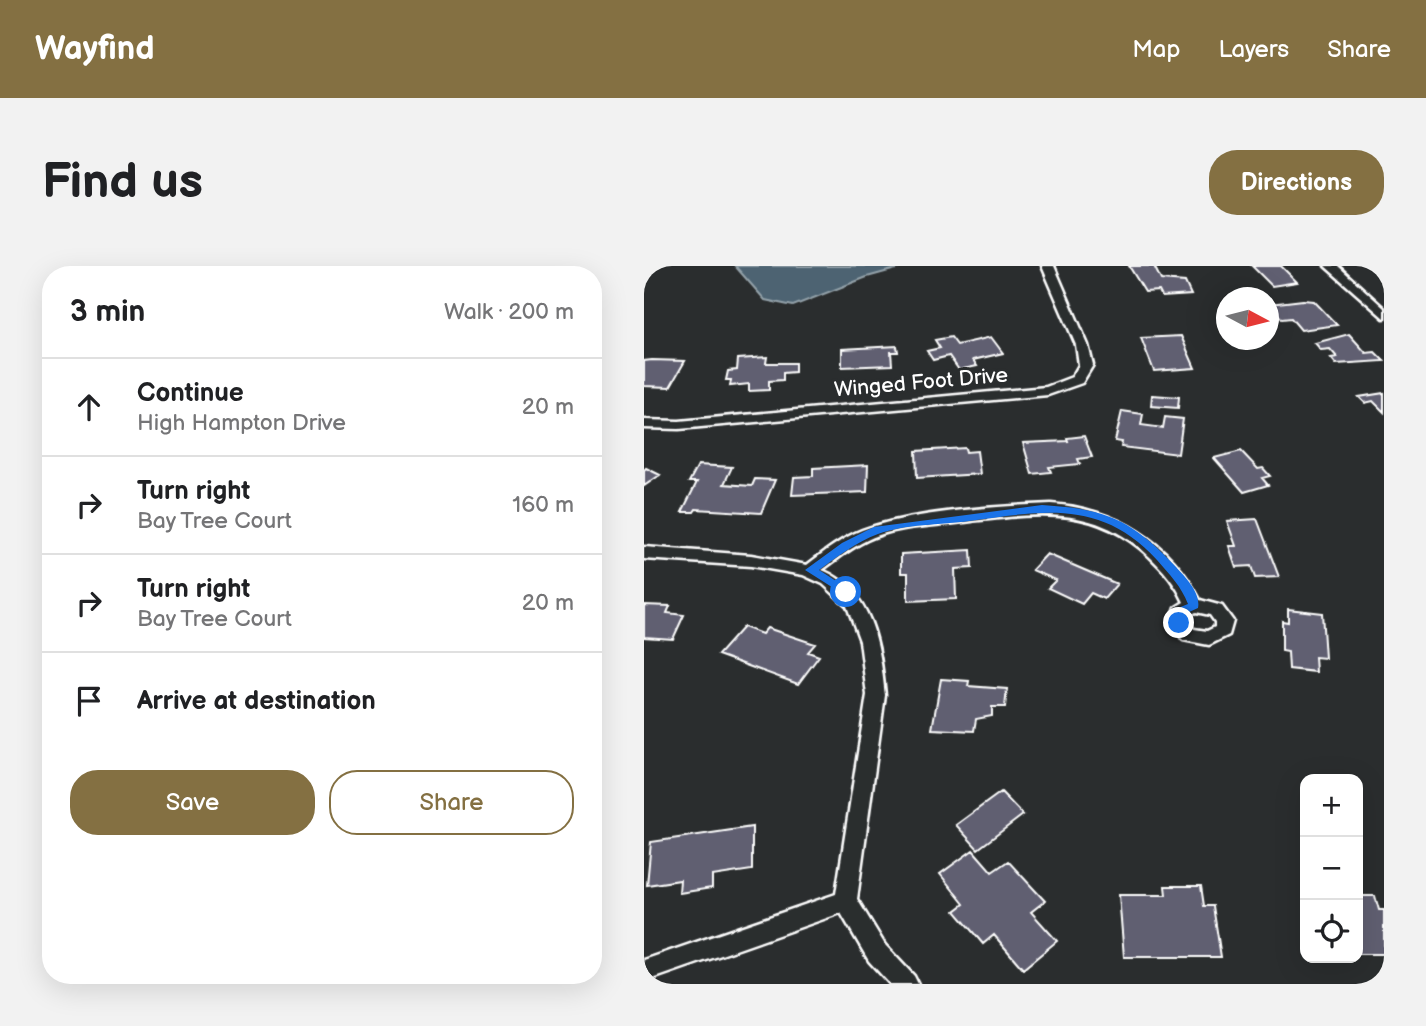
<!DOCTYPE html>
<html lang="en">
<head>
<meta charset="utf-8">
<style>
  body { margin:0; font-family:"Balsamiq Sans",sans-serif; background:#f2f2f2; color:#202124 }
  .controls { position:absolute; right:21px; bottom:21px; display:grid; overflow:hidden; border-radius:14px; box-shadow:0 7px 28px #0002 }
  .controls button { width:63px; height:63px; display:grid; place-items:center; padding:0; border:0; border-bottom:2px solid #e0e0e0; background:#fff; color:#202124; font:35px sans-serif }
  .compass { position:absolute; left:572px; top:21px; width:63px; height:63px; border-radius:50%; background:#fff; box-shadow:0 7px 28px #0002; rotate:97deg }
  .stop { position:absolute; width:21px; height:21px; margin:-16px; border:5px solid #1a73e8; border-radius:50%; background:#fff }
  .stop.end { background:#1a73e8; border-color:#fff; box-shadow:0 2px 7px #0008 }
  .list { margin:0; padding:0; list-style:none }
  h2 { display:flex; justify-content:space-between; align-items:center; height:91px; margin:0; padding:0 28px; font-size:30px }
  h2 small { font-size:23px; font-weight:400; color:#757577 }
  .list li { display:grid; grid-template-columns:46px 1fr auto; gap:21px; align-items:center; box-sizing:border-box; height:98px; padding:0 28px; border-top:2px solid #e0e0e0 }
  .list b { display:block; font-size:26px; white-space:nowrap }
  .list p { margin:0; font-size:23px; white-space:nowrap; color:#757577 }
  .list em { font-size:23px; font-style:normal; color:#757577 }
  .actions { display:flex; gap:14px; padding:21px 28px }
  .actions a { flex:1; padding:16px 0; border:2px solid #847042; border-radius:28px; text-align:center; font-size:24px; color:#847042 }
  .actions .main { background:#847042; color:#fff }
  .icon { flex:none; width:38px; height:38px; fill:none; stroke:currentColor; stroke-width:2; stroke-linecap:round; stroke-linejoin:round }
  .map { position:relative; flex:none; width:740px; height:718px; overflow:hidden; border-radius:28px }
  header { display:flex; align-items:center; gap:42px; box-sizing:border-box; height:98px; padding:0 35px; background:#847042; color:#fff }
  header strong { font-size:33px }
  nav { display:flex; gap:38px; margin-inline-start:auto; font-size:24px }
  .intro { display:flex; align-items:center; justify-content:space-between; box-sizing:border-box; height:168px; padding:0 42px }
  h1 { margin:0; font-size:49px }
  .button { padding:18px 32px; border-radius:28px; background:#847042; color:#fff; font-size:24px; font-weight:700 }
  main { display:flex; gap:42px; padding:0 42px }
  aside { flex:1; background:#fff; border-radius:28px; box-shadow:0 7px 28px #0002 }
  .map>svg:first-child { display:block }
</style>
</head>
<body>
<header>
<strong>Wayfind</strong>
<nav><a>Map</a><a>Layers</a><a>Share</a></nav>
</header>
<div class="intro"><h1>Find us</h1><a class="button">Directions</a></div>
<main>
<aside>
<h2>3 min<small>Walk · 200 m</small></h2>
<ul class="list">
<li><svg class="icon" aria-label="ahead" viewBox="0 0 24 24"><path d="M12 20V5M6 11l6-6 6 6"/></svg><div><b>Continue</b><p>High Hampton Drive</p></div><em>20 m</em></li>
<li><svg class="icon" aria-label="right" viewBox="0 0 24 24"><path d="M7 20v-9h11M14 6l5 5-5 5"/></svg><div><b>Turn right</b><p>Bay Tree Court</p></div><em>160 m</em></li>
<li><svg class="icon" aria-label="right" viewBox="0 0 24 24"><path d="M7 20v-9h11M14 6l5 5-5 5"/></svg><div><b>Turn right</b><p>Bay Tree Court</p></div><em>20 m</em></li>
<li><svg class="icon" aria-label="arrive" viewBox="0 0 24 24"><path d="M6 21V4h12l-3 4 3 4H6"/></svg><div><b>Arrive at destination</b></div></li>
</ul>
<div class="actions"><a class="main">Save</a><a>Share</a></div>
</aside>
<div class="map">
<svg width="740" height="718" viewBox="0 0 740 718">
  <rect width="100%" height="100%" fill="#2a2d2e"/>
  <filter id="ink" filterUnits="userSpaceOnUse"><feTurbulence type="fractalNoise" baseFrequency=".0143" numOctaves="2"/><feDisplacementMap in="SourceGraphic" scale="14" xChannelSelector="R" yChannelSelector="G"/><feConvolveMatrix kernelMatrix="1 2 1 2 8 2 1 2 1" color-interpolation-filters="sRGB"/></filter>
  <g filter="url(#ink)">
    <path fill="#4d6472" stroke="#94a2aa" stroke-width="2" d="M 91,0 L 263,0 L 223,11 L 149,40 L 121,34 Z"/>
    <path fill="#605f71" stroke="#fff" stroke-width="2" d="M 485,0 L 510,0 L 517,14 L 541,16 L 547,29 L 518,31 L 515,25 L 501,26 Z
      M 608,0 L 637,0 L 653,16 L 628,20 Z
      M 659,34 L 670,35 L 693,59 L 657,64 L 647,52 L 638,53 L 625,38 Z
      M 705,68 L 722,87 L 731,86 L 740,95 L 692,98 L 687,92 L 693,91 L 686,83 L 677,84 L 671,77 Z
      M 537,70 L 551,102 L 510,105 L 497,72 Z
      M 307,71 L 313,79 L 347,71 L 359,87 L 329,94 L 333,100 L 315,104 L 305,90 L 289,94 L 283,85 L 296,82 L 291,74 Z
      M 253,80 L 254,86 L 247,86 L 248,99 L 198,101 L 198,83 Z
      M 123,91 L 122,97 L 151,97 L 151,106 L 139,107 L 139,114 L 125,115 L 125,124 L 105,125 L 105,118 L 86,120 L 87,114 L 82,114 L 84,105 L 93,104 L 94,93 Z
      M 8,94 L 41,95 L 26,121 L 0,120 L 0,95 Z
      M 740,127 L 740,146 L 729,135 L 721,137 L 715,131 Z
      M 508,129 L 535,131 L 534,142 L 507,140 Z
      M 478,145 L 499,148 L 497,159 L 519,162 L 521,151 L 539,153 L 534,188 L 477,181 L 478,176 L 471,175 Z
      M 440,170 L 448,191 L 434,193 L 436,198 L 405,201 L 407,206 L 388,208 L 379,177 L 424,175 L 423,172 Z
      M 321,182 L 322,186 L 333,185 L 336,208 L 273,212 L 272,185 Z
      M 597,185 L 614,203 L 619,202 L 626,210 L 618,212 L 624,219 L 600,226 L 570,192 Z
      M 54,199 L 88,201 L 80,218 L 108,220 L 111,213 L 131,214 L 117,247 L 52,243 L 50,246 L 38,246 L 53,216 L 45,216 Z
      M 224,199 L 223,226 L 148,229 L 150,211 L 169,210 L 169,202 Z
      M 2,202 L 16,209 L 0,220 L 0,204 Z
      M 613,253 L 635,311 L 611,312 L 607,300 L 592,301 L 585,280 L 592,280 L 583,255 Z
      M 327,284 L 328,302 L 311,303 L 312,333 L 264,335 L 264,307 L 257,307 L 257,288 Z
      M 403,288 L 473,318 L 460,333 L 447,327 L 438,338 L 404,322 L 412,314 L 388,304 Z
      M 0,339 L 26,340 L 23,347 L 40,349 L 29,373 L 0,371 Z
      M 644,343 L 678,347 L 681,392 L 671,391 L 672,406 L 645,403 L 644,386 L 638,385 L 638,355 L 644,356 Z
      M 99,361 L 118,368 L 123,362 L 171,378 L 164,386 L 175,390 L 154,418 L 74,389 Z
      M 297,413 L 325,415 L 324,420 L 363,423 L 361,441 L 348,441 L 348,450 L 332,453 L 330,465 L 288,463 Z
      M 357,526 L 379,549 L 334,583 L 312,559 Z
      M 108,561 L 108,604 L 68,610 L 68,622 L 35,627 L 36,614 L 3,619 L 7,576 Z
      M 329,584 L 348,606 L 364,595 L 401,635 L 387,646 L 413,675 L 379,703 L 350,669 L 339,678 L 311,645 L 320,638 L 296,608 Z
      M 521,620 L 557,620 L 560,640 L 569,640 L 577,691 L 480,691 L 475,629 L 522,629 Z
      M 714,630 L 731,630 L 735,644 L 740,644 L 740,688 L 714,688 Z"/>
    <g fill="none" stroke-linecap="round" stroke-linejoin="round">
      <g stroke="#fff" stroke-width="5">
        <path id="minor" d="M 398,0 L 410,0 L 444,79 L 449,99 L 438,117 L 404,129 L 35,163 L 0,162 L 0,154 L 35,155 L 402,121 L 428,111 L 435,99 L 432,79 Z
          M 681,0 L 694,0 L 740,42 L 740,52 Z
          M 407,238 C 472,243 526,275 556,334 L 578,340 L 589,355 L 585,369 L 565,379 L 539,374 L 526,357 L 532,341 L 540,336 C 532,318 519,303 505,290 C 451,239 396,247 328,255 C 294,260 254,259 223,274 C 206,282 192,294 178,304 C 229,325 236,380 241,429 L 213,633 L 241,679 L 270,710 L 274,718 L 246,718 L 225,695 L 197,647 L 0,716 L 0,694 L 192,628 L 223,429 L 216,375 L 203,340 L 179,318 L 159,309 L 107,300 L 0,293 L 0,281 L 107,289 L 163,299 C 180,286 198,272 218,264 C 266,246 355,240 407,238 ZM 552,346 L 566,349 L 571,356 L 571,361 L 563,365 L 550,363 L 544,356 L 546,349 Z"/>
      </g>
      <use href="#minor" fill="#2a2d2e" fill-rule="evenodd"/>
    </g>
  </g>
  <path fill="#1a73e8" d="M 398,239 C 462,243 487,253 532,301 C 542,312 557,327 554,342 L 543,347 L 539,360 L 531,360 L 534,342 L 544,338 C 537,320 526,309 513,294 C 457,233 399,245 325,255 C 297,259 261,258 234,268 C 212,276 193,291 175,304 L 206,324 L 208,326 L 202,330 L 161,304 L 198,277 L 230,261 Z"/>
  <g text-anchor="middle" stroke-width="6" stroke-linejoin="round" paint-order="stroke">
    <g font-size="21" fill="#fff" stroke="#2a2d2e">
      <text transform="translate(277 116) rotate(-5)" y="7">Winged Foot Drive</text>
    </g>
  </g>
</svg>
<div class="controls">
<button>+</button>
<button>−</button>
<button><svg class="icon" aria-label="locate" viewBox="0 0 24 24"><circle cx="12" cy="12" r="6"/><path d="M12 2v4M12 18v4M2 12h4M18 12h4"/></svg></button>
</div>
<svg class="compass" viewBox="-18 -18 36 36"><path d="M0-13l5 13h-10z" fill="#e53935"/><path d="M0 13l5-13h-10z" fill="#757577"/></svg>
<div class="stop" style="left:202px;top:326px"></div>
<div class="stop end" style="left:535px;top:357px"></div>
</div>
</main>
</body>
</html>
